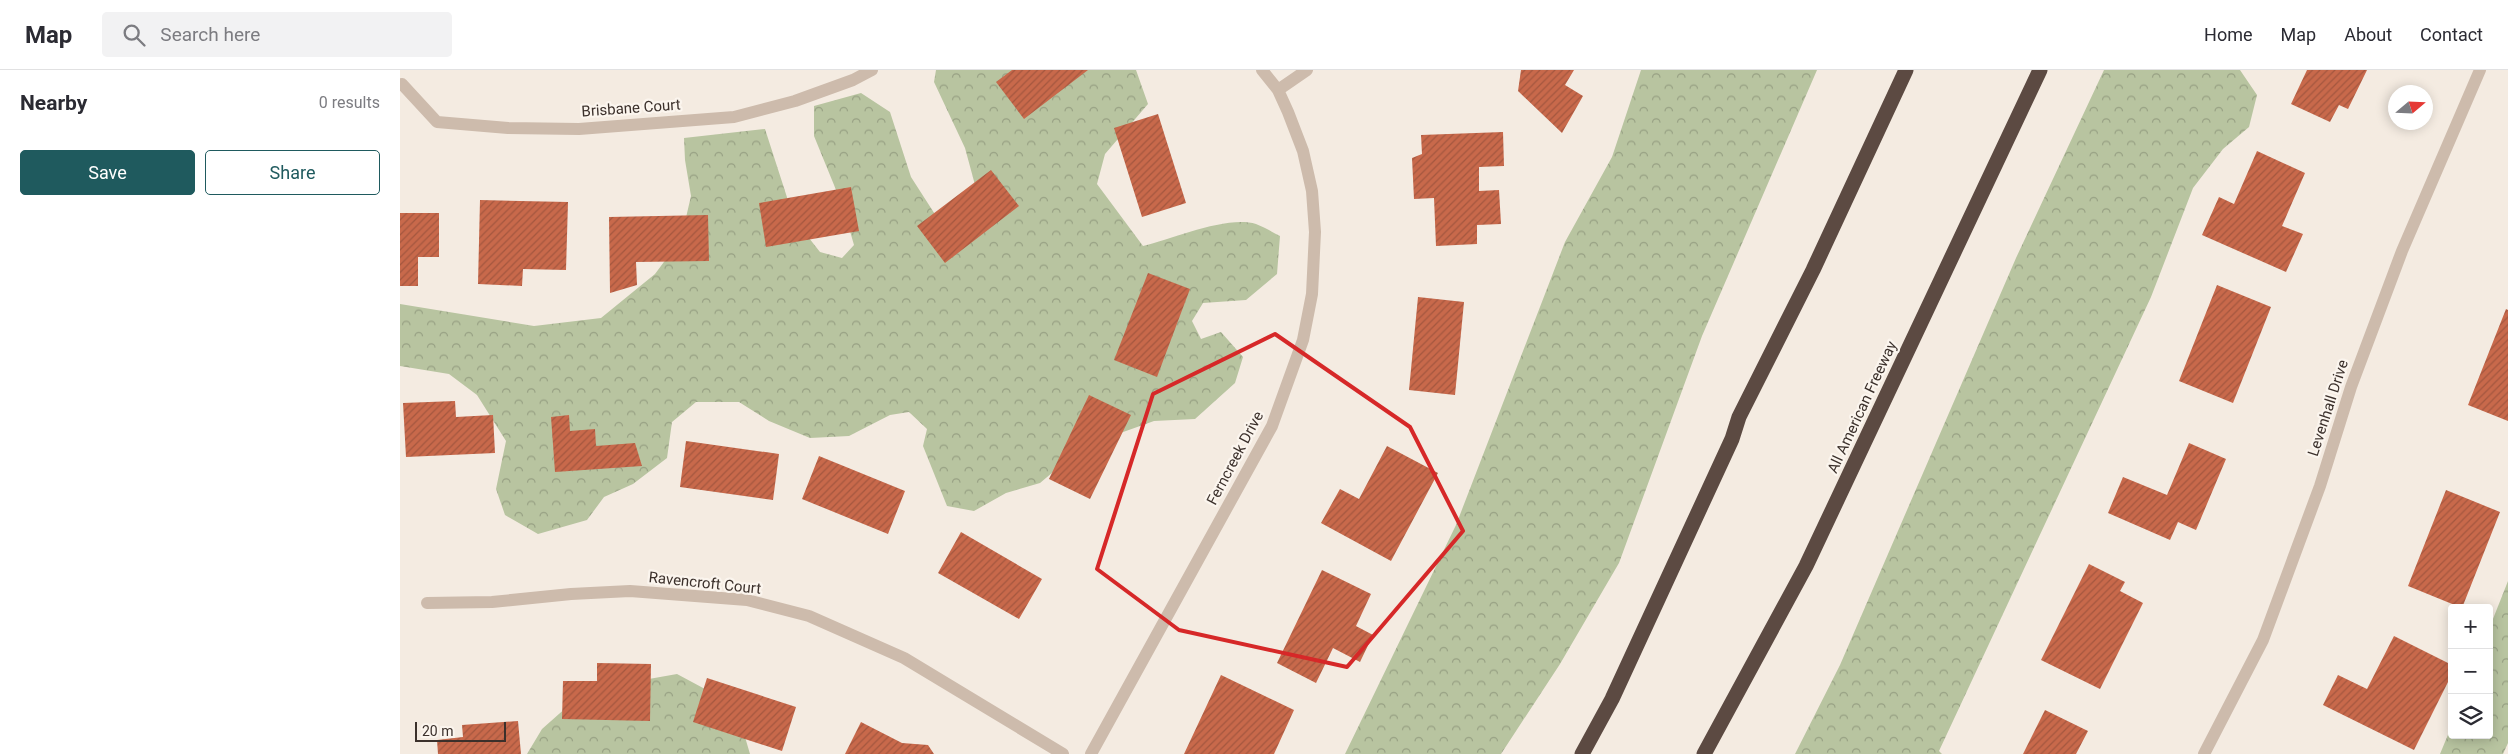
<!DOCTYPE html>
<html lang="en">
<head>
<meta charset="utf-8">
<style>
  body { margin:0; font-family:Roboto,sans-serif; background:#f2f2f3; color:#2b2b33 }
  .controls { position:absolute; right:15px; bottom:15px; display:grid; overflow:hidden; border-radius:5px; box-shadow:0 2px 12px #0003 }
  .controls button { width:45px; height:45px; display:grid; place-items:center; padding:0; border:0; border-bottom:1px solid #e1e1e2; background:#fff; color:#2b2b33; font:25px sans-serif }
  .compass { position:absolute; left:1988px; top:15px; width:45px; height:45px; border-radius:50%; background:#fff; box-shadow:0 2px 12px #0003; rotate:71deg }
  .scale { position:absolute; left:15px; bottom:12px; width:91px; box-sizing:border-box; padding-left:5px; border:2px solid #3b302b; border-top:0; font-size:14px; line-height:18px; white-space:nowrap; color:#3b302b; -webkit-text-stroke:4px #fbf5ee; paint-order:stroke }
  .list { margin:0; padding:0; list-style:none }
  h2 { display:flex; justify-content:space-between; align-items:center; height:65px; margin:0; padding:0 20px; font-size:21px }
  h2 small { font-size:16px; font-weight:400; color:#7c7c81 }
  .actions { display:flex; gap:10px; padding:15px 20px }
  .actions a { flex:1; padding:11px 0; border:1px solid #1f5a5e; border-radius:5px; text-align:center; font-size:18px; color:#1f5a5e }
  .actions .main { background:#1f5a5e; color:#fff }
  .icon { flex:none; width:28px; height:28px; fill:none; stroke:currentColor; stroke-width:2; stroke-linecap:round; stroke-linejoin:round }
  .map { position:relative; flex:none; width:2108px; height:684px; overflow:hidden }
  header { display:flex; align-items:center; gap:30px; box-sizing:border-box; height:70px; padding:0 25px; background:#fff; border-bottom:1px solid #e1e1e2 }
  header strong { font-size:24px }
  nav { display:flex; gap:28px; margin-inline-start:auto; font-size:18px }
  .search { width:350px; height:45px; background:#f2f2f3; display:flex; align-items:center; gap:12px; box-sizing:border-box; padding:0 18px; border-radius:5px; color:#7c7c81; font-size:19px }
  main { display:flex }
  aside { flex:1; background:#fff }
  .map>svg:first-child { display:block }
</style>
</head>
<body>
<header>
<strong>Map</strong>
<div class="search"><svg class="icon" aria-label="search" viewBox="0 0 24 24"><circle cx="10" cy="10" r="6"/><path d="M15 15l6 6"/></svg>Search here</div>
<nav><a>Home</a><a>Map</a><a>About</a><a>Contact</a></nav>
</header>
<main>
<aside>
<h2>Nearby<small>0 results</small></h2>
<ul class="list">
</ul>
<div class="actions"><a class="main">Save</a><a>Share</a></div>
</aside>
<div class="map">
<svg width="2108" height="684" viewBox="0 0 2108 684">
  <defs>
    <pattern id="forest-crowns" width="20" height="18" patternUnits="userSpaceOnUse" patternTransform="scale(1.25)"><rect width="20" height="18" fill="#b8c4a0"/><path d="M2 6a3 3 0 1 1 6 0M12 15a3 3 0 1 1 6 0" fill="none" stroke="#97a083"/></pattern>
    <pattern id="building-hatch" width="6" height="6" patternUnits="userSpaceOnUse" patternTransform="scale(1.25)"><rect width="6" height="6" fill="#c8694b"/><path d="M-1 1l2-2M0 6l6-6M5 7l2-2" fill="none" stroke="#a4573f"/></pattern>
  </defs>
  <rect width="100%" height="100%" fill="#f4ebe1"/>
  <path fill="url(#forest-crowns)" d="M 536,0 L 736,0 L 748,34 L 705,84 L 697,114 L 743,176 C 773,169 827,145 856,154 C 864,157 872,162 880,166 L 877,204 L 846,230 L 803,233 L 792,251 L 801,269 L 821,262 L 843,287 L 835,313 L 795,349 L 754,351 L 684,376 L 640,413 L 606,423 L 574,441 L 547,436 L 523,376 L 527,359 L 509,342 L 490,345 L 449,366 L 410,368 L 369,351 L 339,332 L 296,332 L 272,352 L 267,388 L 233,414 L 204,427 L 187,450 L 138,464 L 105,445 L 96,419 L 106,371 L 77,325 L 49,304 L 0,296 L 0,234 L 134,256 L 201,248 L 255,204 L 281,169 L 291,126 L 285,90 L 284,68 L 365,59 L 394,149 L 420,182 L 442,188 L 454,175 L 443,137 L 414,66 L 414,36 L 461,23 L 490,42 L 511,107 L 538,149 L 578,126 L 565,78 L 534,12 Z
    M 1241,0 L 1417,0 L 1302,266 L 1219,493 L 1160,594 L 1101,684 L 945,684 L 1056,455 L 1165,172 L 1212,87 Z
    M 1704,0 L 1840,0 L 1857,25 L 1849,57 L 1823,79 L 1793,118 L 1751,227 L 1539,681 L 1542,684 L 1395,684 L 1440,595 L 1616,188 Z
    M 2108,511 L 2108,673 L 2103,684 L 2040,684 L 2052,655 L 2052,665 L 2089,665 L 2089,559 Z
    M 277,604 L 318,626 L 340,650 L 350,684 L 127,684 L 142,659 L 177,628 L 215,615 Z"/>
  <path fill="url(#building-hatch)" d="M 612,0 L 688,0 L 624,49 L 596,12 Z
    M 1121,0 L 1174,0 L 1165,15 L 1183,26 L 1162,63 L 1118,21 Z
    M 1907,0 L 1967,0 L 1948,39 L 1939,35 L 1930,52 L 1891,34 Z
    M 758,44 L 786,133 L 742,147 L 714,58 Z
    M 1103,62 L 1104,96 L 1079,97 L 1079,121 L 1099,120 L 1101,154 L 1077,155 L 1077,174 L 1036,176 L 1034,128 L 1014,129 L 1012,88 L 1022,84 L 1021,65 Z
    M 1857,81 L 1905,103 L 1882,156 L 1903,164 L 1886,202 L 1802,165 L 1819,127 L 1834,134 Z
    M 591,100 L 619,136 L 545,193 L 517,156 Z
    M 451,117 L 459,161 L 366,177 L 359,133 Z
    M 80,130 L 168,132 L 166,200 L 123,199 L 122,216 L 78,214 Z
    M 0,143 L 39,143 L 39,187 L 18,187 L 18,216 L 0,216 Z
    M 308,145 L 309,191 L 236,192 L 237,215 L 210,223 L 209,147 Z
    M 748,203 L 790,219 L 757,307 L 714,290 Z
    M 1817,215 L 1871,237 L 1833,333 L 1779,311 Z
    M 1018,227 L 1064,232 L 1055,325 L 1009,320 Z
    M 2106,239 L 2108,240 L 2108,351 L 2068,335 Z
    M 689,325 L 731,345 L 690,429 L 649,409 Z
    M 55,331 L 56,347 L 93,345 L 95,383 L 6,387 L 3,333 Z
    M 169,345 L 170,361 L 195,359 L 196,376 L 235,373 L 242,396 L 155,402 L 151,347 Z
    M 286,371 L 379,384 L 373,430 L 280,417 Z
    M 1789,373 L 1826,389 L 1796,460 L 1778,452 L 1770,470 L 1708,443 L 1723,407 L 1767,425 Z
    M 987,376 L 1038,403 L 991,491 L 921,453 L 940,419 L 959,429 Z
    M 419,386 L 505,421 L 488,464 L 402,429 Z
    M 2046,420 L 2100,442 L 2062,538 L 2008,516 Z
    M 561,462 L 642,509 L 619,549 L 538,503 Z
    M 1689,494 L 1725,512 L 1720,521 L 1743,533 L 1700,619 L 1641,590 Z
    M 922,500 L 971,524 L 956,556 L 973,565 L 960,592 L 933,578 L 916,613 L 877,593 Z
    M 1994,566 L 2052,595 L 2052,604 L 2014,680 L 1923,635 L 1938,605 L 1967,619 Z
    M 197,593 L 251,594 L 250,651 L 162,649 L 163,611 L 197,611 Z
    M 821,605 L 894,640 L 874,684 L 784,684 Z
    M 307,608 L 396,637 L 382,681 L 293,652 Z
    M 1645,640 L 1688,661 L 1676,684 L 1623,684 Z
    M 118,651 L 121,684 L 38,684 L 37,670 L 63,667 L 62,655 Z
    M 461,652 L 502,673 L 528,675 L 534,684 L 445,684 Z"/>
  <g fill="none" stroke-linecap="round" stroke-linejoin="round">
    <path stroke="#cdbbac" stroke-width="12" d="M 2,14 L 37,52 L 108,58 L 179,59 L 334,47 L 395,31 L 453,10 L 472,0
      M 878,20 L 907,0
      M 27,533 L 92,532 L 171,524 L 230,521 L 347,530 L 409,546 L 504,588 L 663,684
      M 691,684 L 872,356 L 903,270 L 912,224 L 915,162 L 912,121 L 903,81 L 888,42 L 878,20 L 862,0
      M 1804,684 L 1863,570 L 1920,416 L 1951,317 L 2002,181 L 2080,0"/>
    <path stroke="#5c4a42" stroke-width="15" d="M 1182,684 L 1212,629 L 1332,369 L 1339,347 L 1413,200 L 1506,0
      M 1304,684 L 1406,496 L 1640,0"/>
  </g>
  <path fill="none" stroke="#d62828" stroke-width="4" stroke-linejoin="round" d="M 875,264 L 1010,357 L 1063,461 L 947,597 L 779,560 L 697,499 L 753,324 Z"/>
  <g text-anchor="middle" stroke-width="4.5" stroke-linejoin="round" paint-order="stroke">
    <g font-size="15" fill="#3b302b" stroke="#fbf5ee">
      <text transform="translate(231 38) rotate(-4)" y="5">Brisbane Court</text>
      <text transform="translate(1462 337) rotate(-65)" y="5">All American Freeway</text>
      <text transform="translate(1928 338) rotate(-72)" y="5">Levenhall Drive</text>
      <text transform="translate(835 388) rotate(-62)" y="5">Ferncreek Drive</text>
      <text transform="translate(305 513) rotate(6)" y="5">Ravencroft Court</text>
    </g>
  </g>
</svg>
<div class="controls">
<button>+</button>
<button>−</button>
<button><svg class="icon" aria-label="layers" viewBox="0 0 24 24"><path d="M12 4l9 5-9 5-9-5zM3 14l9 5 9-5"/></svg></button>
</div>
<svg class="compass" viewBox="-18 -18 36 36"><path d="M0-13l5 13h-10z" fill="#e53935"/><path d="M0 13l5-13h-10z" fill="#7c7c81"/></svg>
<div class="scale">20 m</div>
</div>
</main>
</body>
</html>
